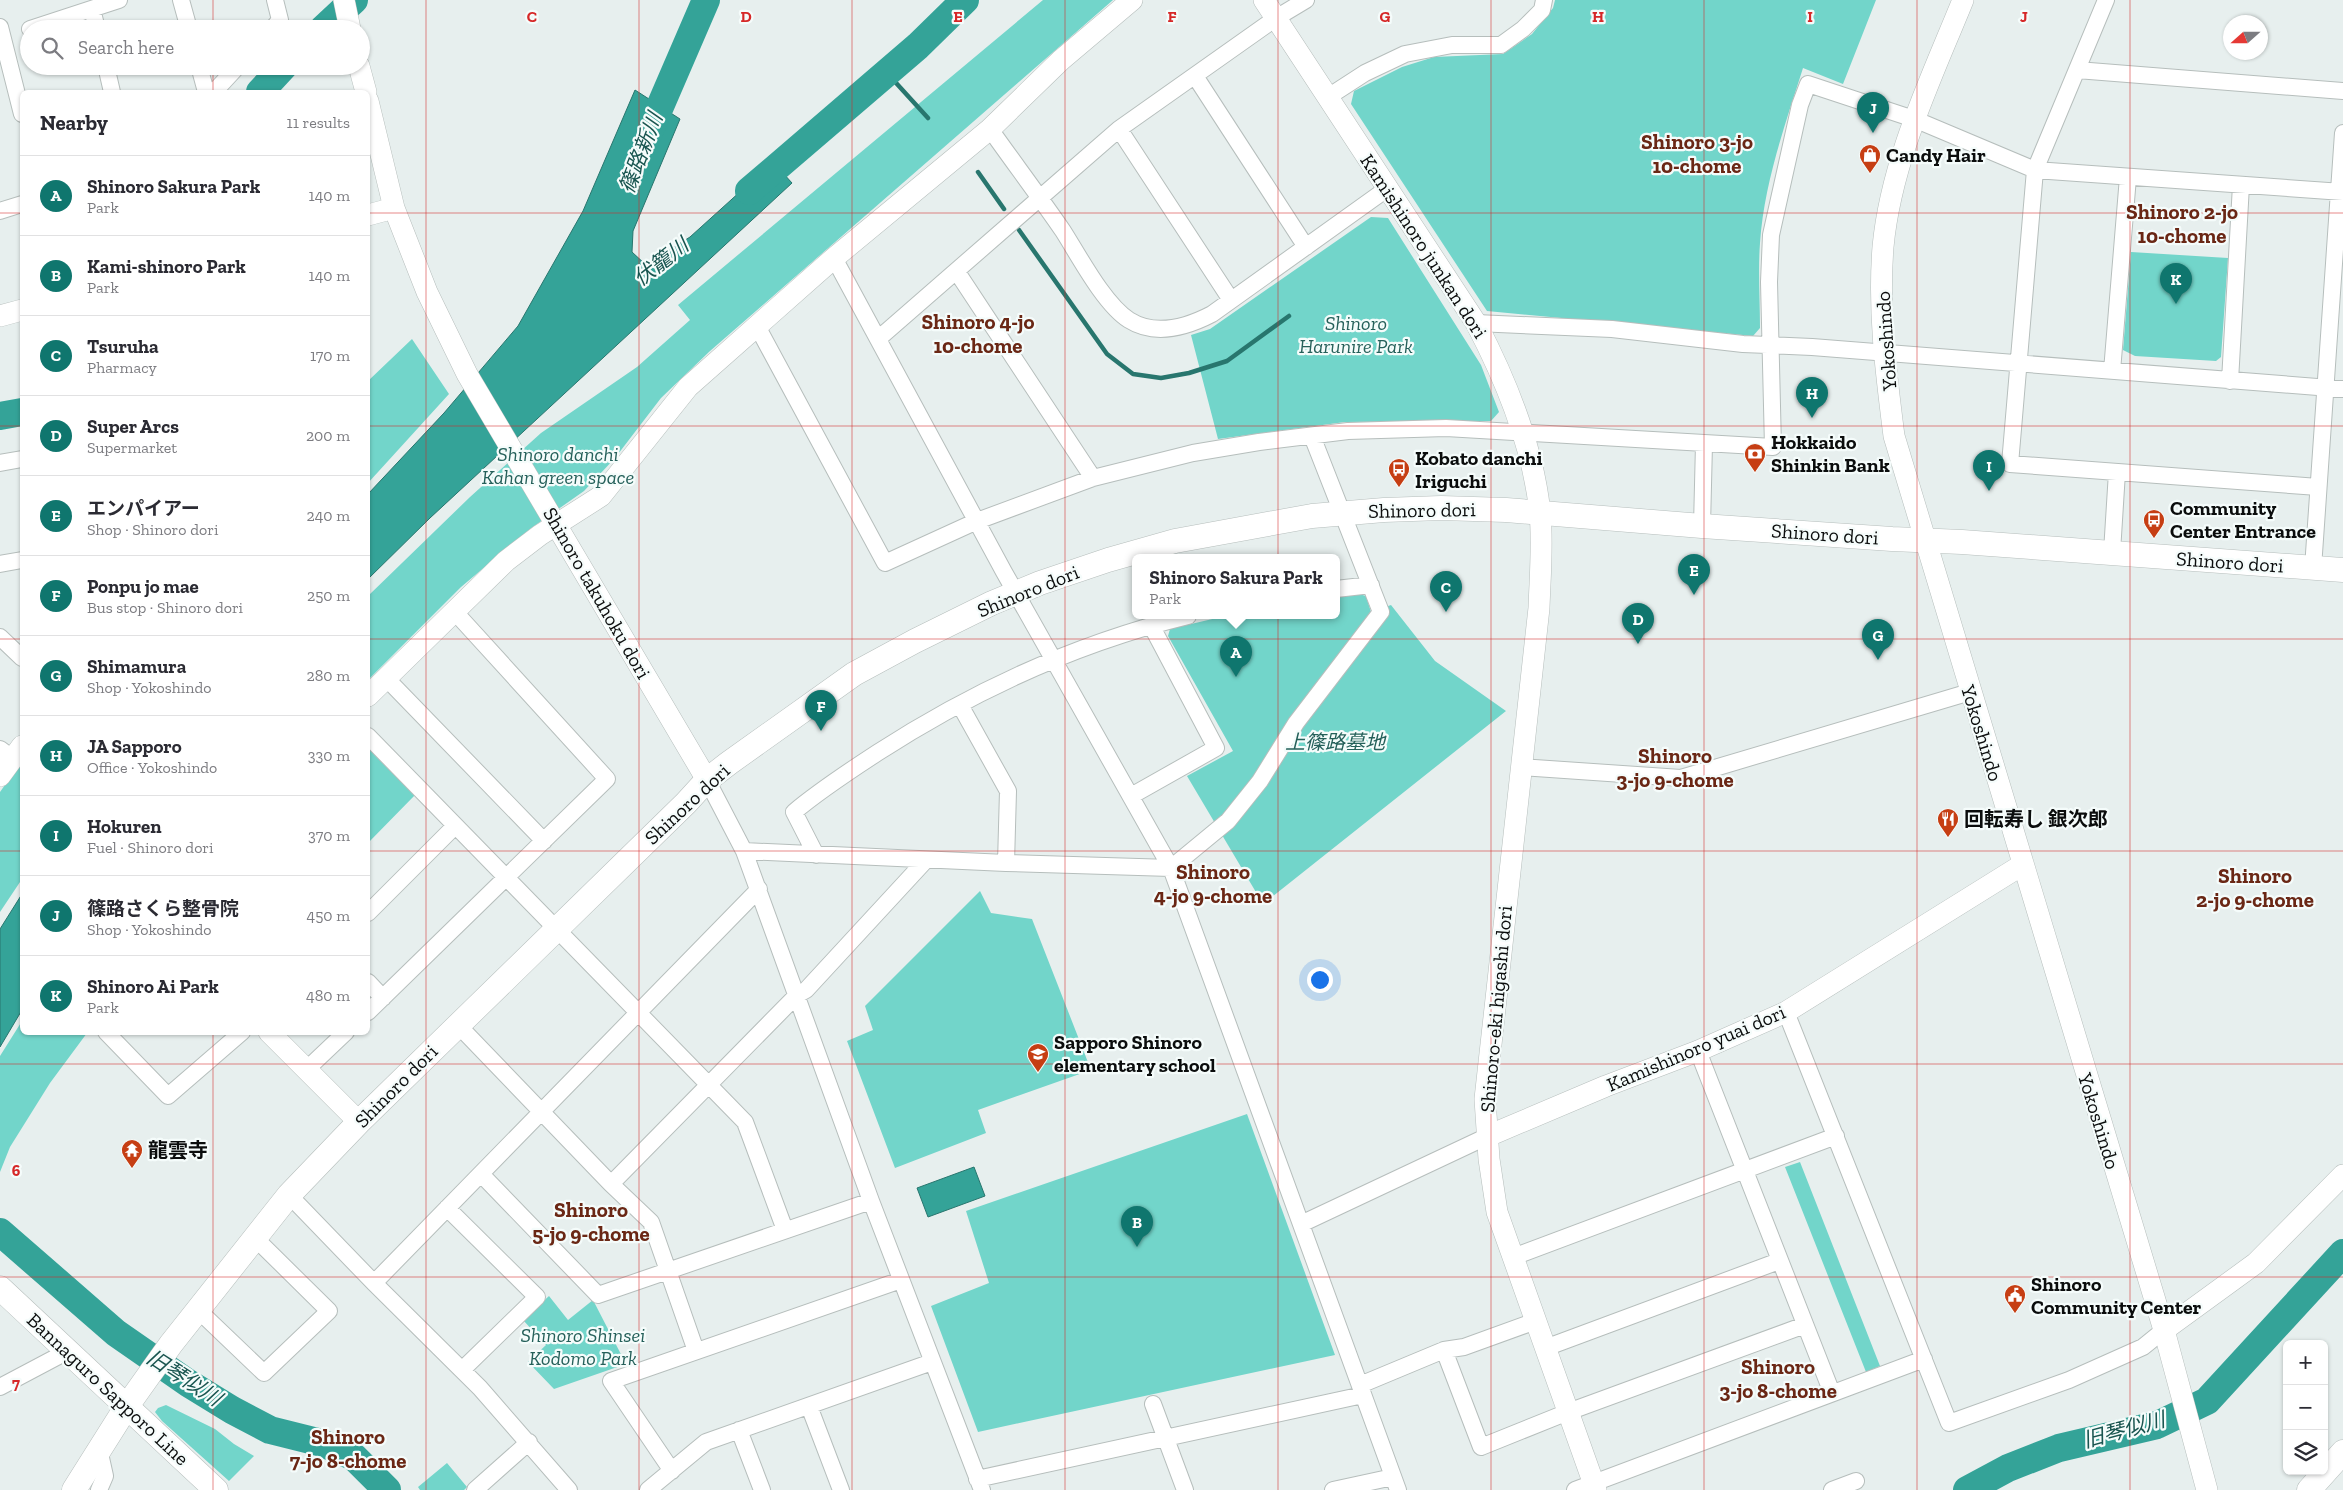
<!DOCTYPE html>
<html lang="en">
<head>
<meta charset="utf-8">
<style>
  body { margin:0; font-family:"Zilla Slab","Noto Sans JP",serif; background:#f2f2f3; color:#2b2b33 }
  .controls { position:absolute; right:15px; bottom:15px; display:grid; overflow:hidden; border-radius:8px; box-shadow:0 1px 4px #0004 }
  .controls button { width:45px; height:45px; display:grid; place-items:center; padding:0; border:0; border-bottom:1px solid #e1e1e2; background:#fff; color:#2b2b33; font:25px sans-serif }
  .compass { position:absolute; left:2223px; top:15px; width:45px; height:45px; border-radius:50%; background:#fff; box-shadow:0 1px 4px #0004; rotate:249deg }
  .you { position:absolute; left:1319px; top:979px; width:18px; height:18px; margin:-12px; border:4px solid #fff; border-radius:50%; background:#1a73e8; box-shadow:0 0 0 8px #1a73e833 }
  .badge { display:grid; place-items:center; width:32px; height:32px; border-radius:50%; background:#0f766e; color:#fff; font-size:16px; font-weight:700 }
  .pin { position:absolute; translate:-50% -41px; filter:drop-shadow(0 1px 2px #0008) }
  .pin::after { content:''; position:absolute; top:26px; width:18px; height:15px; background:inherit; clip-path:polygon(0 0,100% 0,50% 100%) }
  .popup { position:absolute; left:1132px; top:554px; width:208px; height:65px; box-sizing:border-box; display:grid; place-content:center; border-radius:8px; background:#fff; filter:drop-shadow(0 1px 4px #0005); font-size:16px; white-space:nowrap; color:#7c7c81 }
  .popup b { font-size:19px; color:#2b2b33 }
  .popup::after { content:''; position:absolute; left:50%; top:100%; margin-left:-10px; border:10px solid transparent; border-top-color:#fff }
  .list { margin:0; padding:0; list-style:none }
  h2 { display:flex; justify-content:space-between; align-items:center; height:65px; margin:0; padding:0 20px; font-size:21px }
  h2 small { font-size:16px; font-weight:400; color:#7c7c81 }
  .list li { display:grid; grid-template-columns:32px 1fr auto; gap:15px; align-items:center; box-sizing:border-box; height:80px; padding:0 20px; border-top:1px solid #e1e1e2 }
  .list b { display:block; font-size:19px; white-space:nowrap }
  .list p { margin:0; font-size:16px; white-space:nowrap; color:#7c7c81 }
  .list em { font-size:16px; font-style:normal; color:#7c7c81 }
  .icon { flex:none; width:28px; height:28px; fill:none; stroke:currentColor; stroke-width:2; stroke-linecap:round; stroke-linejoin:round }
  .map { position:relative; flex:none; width:2343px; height:1490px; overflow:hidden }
  .search { position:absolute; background:#fff; box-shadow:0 1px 4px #0004; left:20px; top:20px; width:350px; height:55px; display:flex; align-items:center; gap:12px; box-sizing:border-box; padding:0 18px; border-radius:28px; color:#7c7c81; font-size:19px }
  .panel { position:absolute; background:#fff; box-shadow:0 1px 4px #0004; left:20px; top:90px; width:350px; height:945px; border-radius:8px }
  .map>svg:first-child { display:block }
</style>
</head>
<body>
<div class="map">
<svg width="2343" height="1490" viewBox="0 0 2343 1490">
  <rect width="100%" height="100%" fill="#e7efee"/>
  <path fill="#72d5ca" d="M 1043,0 L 1113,0 L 710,351 L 661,398 L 615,458 L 584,491 L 530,529 L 461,587 L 368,680 L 368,596 L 470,497 L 541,433 L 637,367 L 690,320 L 678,305 Z
    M 1555,0 L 1876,0 L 1843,84 L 1803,68 C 1785,125 1764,183 1760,243 C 1758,271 1760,300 1760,328 L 1753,336 L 1487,311 L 1351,104 L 1354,91 L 1402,67 L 1434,57 L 1503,54 L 1532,34 L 1553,8 Z
    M 1371,217 L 1388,218 L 1481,365 L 1499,412 L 1491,421 L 1345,422 L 1218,439 L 1191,335 L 1210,329 Z
    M 2131,252 L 2228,258 L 2221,357 L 2216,361 L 2135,356 L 2123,350 Z
    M 412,339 L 449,394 L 368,483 L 368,381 Z
    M 1359,594 L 1366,596 L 1371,612 L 1391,605 L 1435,661 L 1506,711 L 1263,904 L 1187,776 L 1233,751 L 1168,636 L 1170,629 L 1225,616 L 1336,616 L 1336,597 Z
    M 368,748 L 415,795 L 368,843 Z
    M 22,761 L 22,879 L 0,912 L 0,792 Z
    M 980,891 L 991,913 L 1032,919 L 1091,1070 L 978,1110 L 986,1133 L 895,1168 L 847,1041 L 873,1030 L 865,1006 Z
    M 22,1021 L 22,1032 L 87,1033 L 50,1083 L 10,1147 L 0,1172 L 0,1056 Z
    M 1247,1114 L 1335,1355 L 978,1432 L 931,1306 L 989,1283 L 966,1211 Z
    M 1800,1162 L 1880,1366 L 1866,1372 L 1785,1167 Z
    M 549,1296 L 568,1320 L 593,1300 L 626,1364 L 554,1389 L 528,1362 L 546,1345 L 523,1320 Z
    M 166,1405 L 215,1429 L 234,1444 L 254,1456 L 229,1481 L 162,1421 L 155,1412 L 158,1408 Z
    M 447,1463 L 467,1487 L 464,1490 L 420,1490 L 418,1487 Z"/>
  <path fill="#34a398" stroke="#28766e" d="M 635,90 L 680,119 L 633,231 L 632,252 L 646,265 L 690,237 L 773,162 L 792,183 L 430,518 L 368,579 L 368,494 L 444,413 L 518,326 L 583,211 Z
    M 22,894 L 22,1010 L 0,1047 L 0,929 Z
    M 974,1167 L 985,1196 L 928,1217 L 917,1188 Z"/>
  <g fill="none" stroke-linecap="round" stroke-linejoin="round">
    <path stroke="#28766e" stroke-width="4.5" d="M 887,73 L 928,118
      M 978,172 L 1004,209
      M 1019,230 L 1107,354 L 1133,374 L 1161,378 L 1189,373 L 1227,361 L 1289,316"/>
    <path stroke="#34a398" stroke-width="28" d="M 323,29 L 354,0
      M 260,92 L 284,66
      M 646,139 L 706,0
      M 749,191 L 918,46 L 965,0
      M 0,416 L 22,412
      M 0,1232 L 116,1333 L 188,1383 L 232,1410 L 270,1430 L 322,1443 L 354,1457 L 387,1490
      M 1967,1490 L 2008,1468 L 2059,1448 L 2157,1425 L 2207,1401 L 2343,1253"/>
    <g stroke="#b6bebc" stroke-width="18">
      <path id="minor" d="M 181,0 L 189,29
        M 2106,0 L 2035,170 L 2010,464 L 2318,487
        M 92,9 L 97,29
        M 0,27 L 22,114
        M 30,29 L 119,0
        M 272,29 L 280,20 L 275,0
        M 106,66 L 112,92
        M 199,66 L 206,92
        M 2077,70 L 2343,91
        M 1195,76 L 1306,247
        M 214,92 L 238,66
        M 1328,97 L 1365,73 L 1405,54 L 1452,45 L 1501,45 L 1523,29 L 1542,10 L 1544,0
        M 990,129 C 1014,163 1039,196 1063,231 C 1079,256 1104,304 1129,320 C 1156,337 1187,327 1212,314 L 1388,188
        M 1119,129 L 1231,300
        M 0,211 L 22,204
        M 834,258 L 1004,572 L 1171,868 L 1398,1490
        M 957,272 L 1093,478
        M 1476,323 L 1612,329 L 1743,344 L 1812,347 L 2343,389
        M 757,326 L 885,563 L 977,521 L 1093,478 L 1193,453 L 1259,442 L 1348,431 L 1446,428 L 1773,447 L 1769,282 L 1771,235 L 1800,105 L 1808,84 L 1914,119 L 2035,170 L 2343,192
        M 878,339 L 1119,129 L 1276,18 L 1306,0
        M 2112,371 L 2128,177
        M 2230,381 L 2241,185
        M 0,463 L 22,459
        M 1702,526 L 1704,444
        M 2112,552 L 2117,472
        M 0,564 L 22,560
        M 2313,568 L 2343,133
        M 1336,589 L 1371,585
        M 0,637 L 22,658
        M 386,678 L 544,841
        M 960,705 L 1008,791 L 1006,863
        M 368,736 L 745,1122 L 785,1230
        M 0,749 L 12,758
        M 1520,767 L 1681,778 L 1970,692
        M 707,780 L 744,851 L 871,1201 L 982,1490
        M 1131,796 L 1216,748 L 1151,625
        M 744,851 L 1006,863 L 1171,868 L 1228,821 L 1260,781 L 1296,723 L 1381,612 L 1312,436
        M 816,855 L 794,812 C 820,790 848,772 877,753 C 973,691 1077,643 1188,616
        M 368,913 L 455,826
        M 368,982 L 383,998
        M 368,1012 L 607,779 L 454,611
        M 1786,1012 L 1949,1423 L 2069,1380 L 2143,1347 L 2164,1330
        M 458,1025 L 611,1184 L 797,995 L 806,990 L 926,860
        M 106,1032 L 168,1096 L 242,1032
        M 1698,1051 L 1832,1393
        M 307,1069 L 346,1032
        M 481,1174 L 598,1295 L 871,1201
        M 611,1184 L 651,1222 L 696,1351
        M 289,1195 L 374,1283 L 480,1388 L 569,1490
        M 447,1208 L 537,1297 L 462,1370
        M 1301,1224 L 1488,1136
        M 1513,1257 L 1836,1136
        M 374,1283 L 759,889
        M 197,1309 L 264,1373 L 329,1311 L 255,1238
        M 1545,1348 L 1779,1261
        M 1444,1350 L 1481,1447 L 1568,1412 L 1805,1325
        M 1360,1385 L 1444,1350 L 1464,1347 L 1536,1321
        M 0,1387 L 68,1351
        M 1153,1404 L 1185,1490
        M 809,1406 L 841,1490
        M 739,1430 L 762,1490
        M 672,1471 L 611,1381 L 901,1280
        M 977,1479 L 1363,1395
        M 99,1490 L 105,1476 L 99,1449
        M 475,1490 L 529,1442
        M 648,1490 L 706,1442 L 932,1362
        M 1333,1490 L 1393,1477
        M 1575,1490 L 1924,1359
        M 1832,1490 L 1856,1481"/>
    </g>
    <g stroke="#b6bebc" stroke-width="22">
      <path id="tertiary" d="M 344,0 L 350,29
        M 1264,0 L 1476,323 C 1507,382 1533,446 1540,513 C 1543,545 1540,577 1539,608 L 1485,1099 L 1489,1159 L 1497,1212 L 1596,1490
        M 1963,0 C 1931,79 1891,161 1883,247 C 1878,311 1886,373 1894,436 L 2164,1330 L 2207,1490
        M 359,66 L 366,92
        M 368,101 L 394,208 L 427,292 L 467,374 L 707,780
        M 368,215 L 394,208
        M 0,316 L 22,310
        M 368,696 L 506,561 L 540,535 L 601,496 L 688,387 L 834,258 L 990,129 L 1061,60 L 1132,0
        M 0,776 L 22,746
        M 269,1032 L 359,1122
        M 1488,1136 L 1606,1086 L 1698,1051 L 1786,1012 L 2022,865
        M 2164,1330 L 2256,1263 L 2343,1175"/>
    </g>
    <g stroke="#b6bebc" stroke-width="25">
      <path id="secondary" d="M 0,1288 L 216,1490
        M 74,1490 L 127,1406 L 171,1344 L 289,1195 L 359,1122 L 686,803 L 707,780 L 729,763 L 854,674 L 915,641 L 992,603 L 1040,583 L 1108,560 L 1175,541 L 1312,516 L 1384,510 L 1441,508 L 1506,510 L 1702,526 L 1892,539 L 1962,542 L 2343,570
        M 2309,1490 L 2343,1452"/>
    </g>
    <use href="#minor" stroke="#fff" stroke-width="16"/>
    <use href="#tertiary" stroke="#fff" stroke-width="21"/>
    <use href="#secondary" stroke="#fff" stroke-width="24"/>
  </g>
  <path fill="none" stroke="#d62828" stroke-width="1" stroke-opacity="0.55" d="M 213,0 L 213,29M 426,0 L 426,1490M 639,0 L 639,1490M 852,0 L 852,1490M 1065,0 L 1065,1490M 1278,0 L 1278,1490M 1491,0 L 1491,1490M 1704,0 L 1704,1490M 1917,0 L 1917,1490M 2130,0 L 2130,1490M 213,66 L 213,92M 0,213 L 22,213M 368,213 L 2343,213M 0,426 L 22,426M 368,426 L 2343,426M 0,639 L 22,639M 368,639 L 2343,639M 0,851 L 22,851M 368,851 L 2343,851M 213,1032 L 213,1490M 0,1064 L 2343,1064M 0,1277 L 2343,1277"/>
  <defs>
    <g id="shop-pin" transform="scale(1.125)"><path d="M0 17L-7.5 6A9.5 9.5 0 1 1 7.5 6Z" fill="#c63e13" stroke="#f5fcfb"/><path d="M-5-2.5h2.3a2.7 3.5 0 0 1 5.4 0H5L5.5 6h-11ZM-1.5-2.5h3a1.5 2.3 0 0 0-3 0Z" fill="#fff"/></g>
    <g id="bank-pin" transform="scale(1.125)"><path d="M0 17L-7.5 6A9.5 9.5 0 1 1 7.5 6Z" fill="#c63e13" stroke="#f5fcfb"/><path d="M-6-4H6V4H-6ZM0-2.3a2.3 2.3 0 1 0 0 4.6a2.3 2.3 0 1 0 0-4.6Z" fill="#fff"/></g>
    <g id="bus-pin" transform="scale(1.125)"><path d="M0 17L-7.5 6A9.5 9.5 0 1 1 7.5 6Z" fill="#c63e13" stroke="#f5fcfb"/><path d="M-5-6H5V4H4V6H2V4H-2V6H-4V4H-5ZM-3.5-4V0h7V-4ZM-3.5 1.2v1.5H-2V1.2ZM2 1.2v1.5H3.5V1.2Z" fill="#fff"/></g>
    <g id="restaurant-pin" transform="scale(1.125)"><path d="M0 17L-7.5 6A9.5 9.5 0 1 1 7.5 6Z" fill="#c63e13" stroke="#f5fcfb"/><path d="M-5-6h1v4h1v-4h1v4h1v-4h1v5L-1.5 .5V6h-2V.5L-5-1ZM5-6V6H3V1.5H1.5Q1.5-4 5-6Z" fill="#fff"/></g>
    <g id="school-pin" transform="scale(1.125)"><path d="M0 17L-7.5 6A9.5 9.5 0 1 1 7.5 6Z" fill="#c63e13" stroke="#f5fcfb"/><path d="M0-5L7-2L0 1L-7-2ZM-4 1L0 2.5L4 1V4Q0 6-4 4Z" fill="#fff"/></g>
    <g id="temple-pin" transform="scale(1.125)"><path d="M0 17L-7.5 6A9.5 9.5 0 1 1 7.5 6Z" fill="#c63e13" stroke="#f5fcfb"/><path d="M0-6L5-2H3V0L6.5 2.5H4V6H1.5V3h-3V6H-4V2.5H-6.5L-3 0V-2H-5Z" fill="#fff"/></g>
    <g id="civic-pin" transform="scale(1.125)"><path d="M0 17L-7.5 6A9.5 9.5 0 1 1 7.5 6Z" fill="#c63e13" stroke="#f5fcfb"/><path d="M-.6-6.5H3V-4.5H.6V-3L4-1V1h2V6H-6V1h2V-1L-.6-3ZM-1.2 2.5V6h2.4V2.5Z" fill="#fff"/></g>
  </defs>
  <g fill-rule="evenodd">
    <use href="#shop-pin" x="1870" y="155"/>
    <use href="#bank-pin" x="1755" y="454"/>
    <use href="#bus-pin" x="1399" y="469"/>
    <use href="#bus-pin" x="2154" y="520"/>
    <use href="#restaurant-pin" x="1948" y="819"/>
    <use href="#school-pin" x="1038" y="1054"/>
    <use href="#temple-pin" x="132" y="1150"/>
    <use href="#civic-pin" x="2015" y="1295"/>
  </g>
  <g text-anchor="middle" stroke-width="4.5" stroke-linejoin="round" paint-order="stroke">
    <g font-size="20" font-weight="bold" fill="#0b0d0d" stroke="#f5fcfb" text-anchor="start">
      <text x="1886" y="162">Candy Hair</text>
      <text x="1771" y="449">Hokkaido<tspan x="1771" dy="23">Shinkin Bank</tspan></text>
      <text x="1415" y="465">Kobato danchi<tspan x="1415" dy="23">Iriguchi</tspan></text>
      <text x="2170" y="515">Community<tspan x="2170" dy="23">Center Entrance</tspan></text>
      <text x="1964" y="826">回転寿し 銀次郎</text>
      <text x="1054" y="1049">Sapporo Shinoro<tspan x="1054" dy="23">elementary school</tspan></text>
      <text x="148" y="1157">龍雲寺</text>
      <text x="2031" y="1291">Shinoro<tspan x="2031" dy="23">Community Center</tspan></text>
    </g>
    <g font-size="20" fill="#0b0d0d" stroke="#f5fcfb">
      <text transform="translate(1424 246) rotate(57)" y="7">Kamishinoro junkan dori</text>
      <text transform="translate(1886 341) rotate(-94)" y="7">Yokoshindo</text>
      <text transform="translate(1422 510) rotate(-1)" y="7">Shinoro dori</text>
      <text transform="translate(1825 534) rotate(4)" y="7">Shinoro dori</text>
      <text transform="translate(2230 562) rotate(4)" y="7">Shinoro dori</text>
      <text transform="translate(1028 591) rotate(-22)" y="7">Shinoro dori</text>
      <text transform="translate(597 593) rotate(60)" y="7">Shinoro takuhoku dori</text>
      <text transform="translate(1982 733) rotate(73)" y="7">Yokoshindo</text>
      <text transform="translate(687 804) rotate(-43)" y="7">Shinoro dori</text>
      <text transform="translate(1496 1009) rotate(-85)" y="7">Shinoro-eki higashi dori</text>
      <text transform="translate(1696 1048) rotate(-23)" y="7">Kamishinoro yuai dori</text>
      <text transform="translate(396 1086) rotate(-45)" y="7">Shinoro dori</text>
      <text transform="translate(2099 1121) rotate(73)" y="7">Yokoshindo</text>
      <text transform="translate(108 1389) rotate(43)" y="7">Bannaguro Sapporo Line</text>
    </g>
    <g font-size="20" font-style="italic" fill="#25605a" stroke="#f5fcfb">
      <text x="1356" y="330">Shinoro<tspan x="1356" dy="23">Harunire Park</tspan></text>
      <text x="558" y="461">Shinoro danchi<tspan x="558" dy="23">Kahan green space</tspan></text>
      <text x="1335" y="749">上篠路墓地</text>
      <text x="583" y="1342">Shinoro Shinsei<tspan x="583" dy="23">Kodomo Park</tspan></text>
    </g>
    <g font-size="21" font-weight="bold" fill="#6a2715" stroke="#f5fcfb">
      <text x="1697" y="149">Shinoro 3-jo<tspan x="1697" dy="24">10-chome</tspan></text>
      <text x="2182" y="219">Shinoro 2-jo<tspan x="2182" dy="24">10-chome</tspan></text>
      <text x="978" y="329">Shinoro 4-jo<tspan x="978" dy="24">10-chome</tspan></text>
      <text x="1675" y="763">Shinoro<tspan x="1675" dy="24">3-jo 9-chome</tspan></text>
      <text x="1213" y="879">Shinoro<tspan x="1213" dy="24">4-jo 9-chome</tspan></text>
      <text x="2255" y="883">Shinoro<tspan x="2255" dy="24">2-jo 9-chome</tspan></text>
      <text x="591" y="1217">Shinoro<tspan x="591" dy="24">5-jo 9-chome</tspan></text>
      <text x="1778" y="1374">Shinoro<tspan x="1778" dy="24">3-jo 8-chome</tspan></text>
      <text x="348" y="1444">Shinoro<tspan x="348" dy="24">7-jo 8-chome</tspan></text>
    </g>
    <g font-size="21" font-style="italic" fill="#195550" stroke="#f5fcfb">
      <text transform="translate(641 153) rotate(-69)" y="7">篠路新川</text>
      <text transform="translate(661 262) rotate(-38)" y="7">伏籠川</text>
      <text transform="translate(184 1378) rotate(33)" y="7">旧琴似川</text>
      <text transform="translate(2124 1430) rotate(-15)" y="7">旧琴似川</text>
    </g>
  </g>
  <g font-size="16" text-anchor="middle" font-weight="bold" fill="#d62828" stroke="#f5fcfb" stroke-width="4.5" stroke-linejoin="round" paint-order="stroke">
    <text x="532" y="22">C</text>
    <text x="746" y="22">D</text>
    <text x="958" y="22">E</text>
    <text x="1172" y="22">F</text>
    <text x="1385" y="22">G</text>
    <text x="1598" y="22">H</text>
    <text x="1810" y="22">I</text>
    <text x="2024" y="22">J</text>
    <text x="16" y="1176">6</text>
    <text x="16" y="1389">7</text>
  </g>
</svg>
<div class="controls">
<button>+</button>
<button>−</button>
<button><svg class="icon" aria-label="layers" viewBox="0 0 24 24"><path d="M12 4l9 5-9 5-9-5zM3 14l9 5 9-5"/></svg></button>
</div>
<svg class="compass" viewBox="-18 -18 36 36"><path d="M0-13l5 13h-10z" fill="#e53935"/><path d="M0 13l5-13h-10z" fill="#7c7c81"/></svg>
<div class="you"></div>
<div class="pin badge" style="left:1236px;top:677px">A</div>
<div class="popup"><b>Shinoro Sakura Park</b>Park</div>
<div class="pin badge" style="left:1137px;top:1247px">B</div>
<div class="pin badge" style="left:1446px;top:612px">C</div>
<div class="pin badge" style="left:1638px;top:644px">D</div>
<div class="pin badge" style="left:1694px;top:595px">E</div>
<div class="pin badge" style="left:821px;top:731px">F</div>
<div class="pin badge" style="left:1878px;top:660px">G</div>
<div class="pin badge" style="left:1812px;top:418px">H</div>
<div class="pin badge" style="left:1989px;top:491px">I</div>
<div class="pin badge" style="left:1873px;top:133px">J</div>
<div class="pin badge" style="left:2176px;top:304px">K</div>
<div class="search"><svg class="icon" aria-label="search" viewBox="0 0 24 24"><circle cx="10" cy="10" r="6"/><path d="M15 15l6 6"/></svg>Search here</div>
<section class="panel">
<h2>Nearby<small>11 results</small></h2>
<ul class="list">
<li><span class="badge">A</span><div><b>Shinoro Sakura Park</b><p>Park</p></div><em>140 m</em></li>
<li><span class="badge">B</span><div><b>Kami-shinoro Park</b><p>Park</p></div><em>140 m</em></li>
<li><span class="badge">C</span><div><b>Tsuruha</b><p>Pharmacy</p></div><em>170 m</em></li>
<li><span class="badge">D</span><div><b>Super Arcs</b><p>Supermarket</p></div><em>200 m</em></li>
<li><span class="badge">E</span><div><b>エンパイアー</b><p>Shop · Shinoro dori</p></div><em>240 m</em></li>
<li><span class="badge">F</span><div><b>Ponpu jo mae</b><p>Bus stop · Shinoro dori</p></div><em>250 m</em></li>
<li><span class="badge">G</span><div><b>Shimamura</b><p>Shop · Yokoshindo</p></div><em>280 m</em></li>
<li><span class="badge">H</span><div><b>JA Sapporo</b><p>Office · Yokoshindo</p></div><em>330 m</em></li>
<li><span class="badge">I</span><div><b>Hokuren</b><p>Fuel · Shinoro dori</p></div><em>370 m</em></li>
<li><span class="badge">J</span><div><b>篠路さくら整骨院</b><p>Shop · Yokoshindo</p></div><em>450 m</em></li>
<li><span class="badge">K</span><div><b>Shinoro Ai Park</b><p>Park</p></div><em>480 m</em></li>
</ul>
</section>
</div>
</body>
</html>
